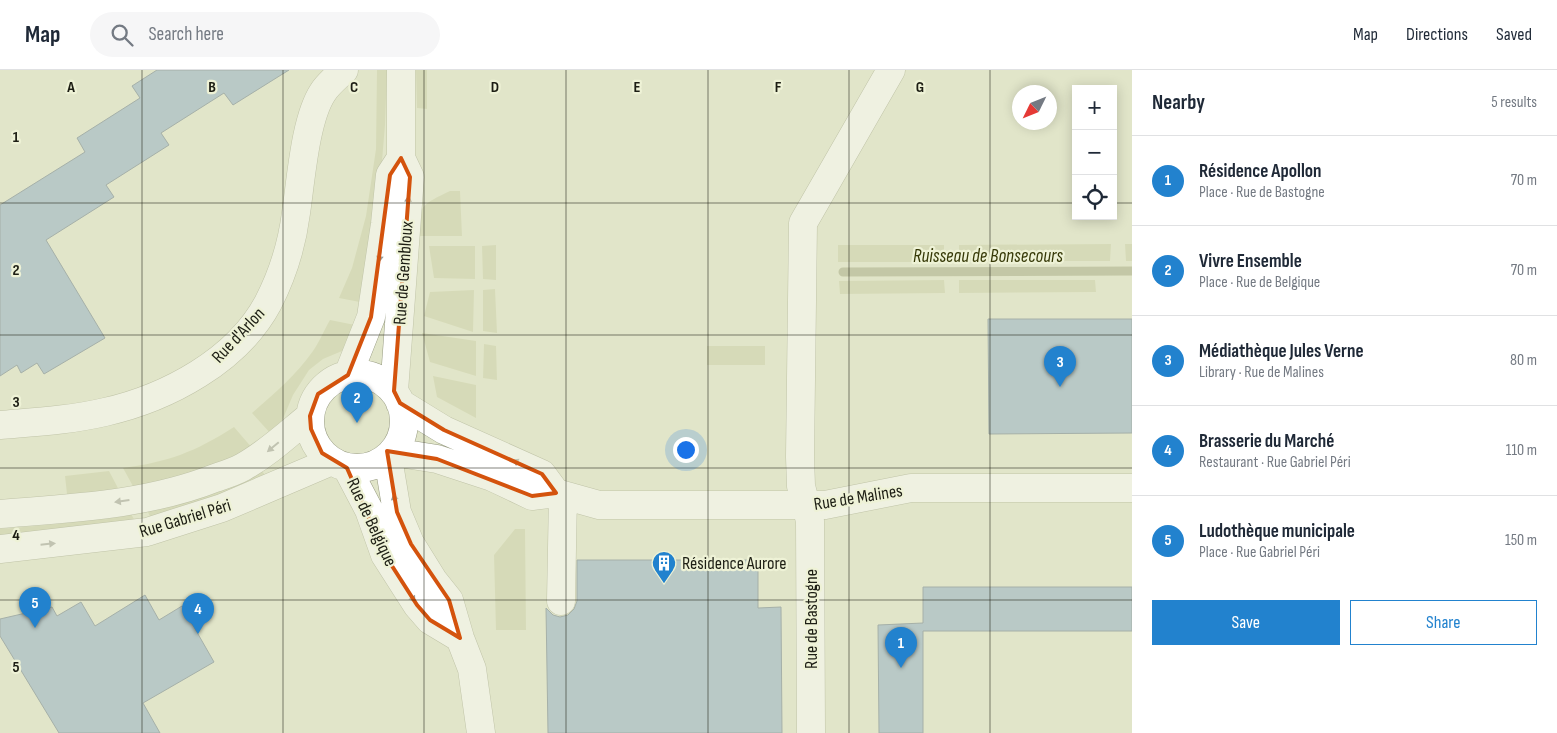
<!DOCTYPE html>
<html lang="en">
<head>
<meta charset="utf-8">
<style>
  body { margin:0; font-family:"Sofia Sans Condensed",sans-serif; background:#f6f6f7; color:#1f2937 }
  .controls { position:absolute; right:15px; top:15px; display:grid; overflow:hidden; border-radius:0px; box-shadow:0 2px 12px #0003 }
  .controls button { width:45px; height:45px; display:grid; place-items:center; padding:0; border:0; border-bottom:1px solid #e0e1e3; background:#fff; color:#1f2937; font:25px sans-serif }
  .compass { position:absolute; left:1012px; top:15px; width:45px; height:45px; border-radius:50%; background:#fff; box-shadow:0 2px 12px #0003; rotate:227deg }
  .you { position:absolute; left:685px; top:379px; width:18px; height:18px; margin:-12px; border:4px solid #fff; border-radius:50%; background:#1a73e8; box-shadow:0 0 0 8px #1a73e833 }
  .badge { display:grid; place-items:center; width:32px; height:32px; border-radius:50%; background:#2282ce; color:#fff; font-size:16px; font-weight:700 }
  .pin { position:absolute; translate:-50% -41px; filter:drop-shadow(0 1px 2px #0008) }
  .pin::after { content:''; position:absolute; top:26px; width:18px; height:15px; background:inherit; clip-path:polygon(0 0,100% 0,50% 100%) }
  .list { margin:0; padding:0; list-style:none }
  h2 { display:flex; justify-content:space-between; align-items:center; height:65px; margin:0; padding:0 20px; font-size:21px }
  h2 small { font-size:16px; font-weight:400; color:#747a83 }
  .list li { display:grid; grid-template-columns:32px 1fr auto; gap:15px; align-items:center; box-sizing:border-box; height:90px; padding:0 20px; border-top:1px solid #e0e1e3 }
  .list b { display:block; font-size:19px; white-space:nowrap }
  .list p { margin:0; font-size:16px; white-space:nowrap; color:#747a83 }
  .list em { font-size:16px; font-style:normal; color:#747a83 }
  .actions { display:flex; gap:10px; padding:15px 20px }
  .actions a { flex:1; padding:11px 0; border:1px solid #2282ce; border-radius:0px; text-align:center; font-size:18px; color:#2282ce }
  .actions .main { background:#2282ce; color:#fff }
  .icon { flex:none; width:28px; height:28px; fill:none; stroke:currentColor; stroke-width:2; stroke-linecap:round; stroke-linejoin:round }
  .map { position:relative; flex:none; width:1132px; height:663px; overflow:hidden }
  header { display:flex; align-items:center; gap:30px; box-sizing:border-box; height:70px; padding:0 25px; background:#fff; border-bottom:1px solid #e0e1e3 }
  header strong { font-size:24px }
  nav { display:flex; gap:28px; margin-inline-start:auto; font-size:18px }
  .search { width:350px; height:45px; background:#f6f6f7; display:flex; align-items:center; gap:12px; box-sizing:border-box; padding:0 18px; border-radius:28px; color:#747a83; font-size:19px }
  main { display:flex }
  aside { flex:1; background:#fff }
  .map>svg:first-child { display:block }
</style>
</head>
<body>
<header>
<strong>Map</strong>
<div class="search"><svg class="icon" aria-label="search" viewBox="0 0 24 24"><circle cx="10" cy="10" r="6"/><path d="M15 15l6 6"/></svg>Search here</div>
<nav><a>Map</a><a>Directions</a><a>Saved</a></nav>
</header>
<main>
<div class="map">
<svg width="1132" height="663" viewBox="0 0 1132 663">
  <rect width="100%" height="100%" fill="#e1e5c9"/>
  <path fill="#c8cda5" d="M 377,0 L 387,0 L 385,55 L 379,127 L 365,233 L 339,228 L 352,198 L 366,146 L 376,79 Z
    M 416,0 L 427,0 L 427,39 L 417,38 Z
    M 450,121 L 460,121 L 462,166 L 417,166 C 418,135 423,134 450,121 Z
    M 1111,174 L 1110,191 L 959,191 L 959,175 Z
    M 1125,174 L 1132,174 L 1132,191 L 1126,191 Z
    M 496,175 L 496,210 L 483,209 L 482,176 Z
    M 838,175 L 944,175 L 944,192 L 838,192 Z
    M 429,176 L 475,176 L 475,209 L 434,208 Z
    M 944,210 L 945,223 L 840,224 L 839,211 Z
    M 959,210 L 1095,210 L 1096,222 L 959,223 Z
    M 495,219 L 497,263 L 483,261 L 483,220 Z
    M 474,220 L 473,262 L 424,246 L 430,222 Z
    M 330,250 L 360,256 L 352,271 L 342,281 L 323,289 L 309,300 L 293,325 L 282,351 L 271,364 L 252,343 C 274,324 296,305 313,281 C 320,271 324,260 330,250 Z
    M 422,263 L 476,271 L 476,306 L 430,292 Z
    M 484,274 L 496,276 L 497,310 L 483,308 Z
    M 707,276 L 765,276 L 765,295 L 707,295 Z
    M 433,306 L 476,315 L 476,348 L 437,327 Z
    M 234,357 L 253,379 L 223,395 L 134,418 L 123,398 C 168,392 195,382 234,357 Z
    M 260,398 L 267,408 L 153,453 L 147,440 Z
    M 109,401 L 119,420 L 67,424 L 65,406 Z
    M 131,444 L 138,456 L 0,472 L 0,459 L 58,454 Z
    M 515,459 L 525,459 L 526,560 L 496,560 L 494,485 Z"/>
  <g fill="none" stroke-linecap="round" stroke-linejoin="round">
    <path stroke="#9ea37c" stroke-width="9" d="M 843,202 L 1132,201"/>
  </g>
  <path fill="#87a6c3" stroke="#5c6f82" d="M 157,0 L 289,0 L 233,35 L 224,23 L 161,63 L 169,75 L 106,115 L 114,127 L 46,170 L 105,268 L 44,304 L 37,293 L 21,303 L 17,295 L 0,306 L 0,135 L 85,82 L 77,68 L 140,28 L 132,16 Z
    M 988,249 L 1132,249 L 1132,363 L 989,364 Z
    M 577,490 L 758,490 L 758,538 L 781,537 L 782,663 L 548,663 L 546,538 L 553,545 L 560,547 L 568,545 L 574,539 L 577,531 Z
    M 923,517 L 1132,517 L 1132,561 L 923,561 L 923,663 L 879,663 L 878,555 L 923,553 Z
    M 145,525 L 159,550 L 182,536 L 214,592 L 143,633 L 160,663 L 59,663 L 0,566 L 0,549 L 52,537 L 57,546 L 81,532 L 95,556 Z"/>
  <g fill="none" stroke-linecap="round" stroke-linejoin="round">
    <g stroke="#979b81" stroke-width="29">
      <path id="minor" d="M310 351a47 47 0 1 1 94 0a47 47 0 1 1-94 0Z
        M 348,305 L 371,247 L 385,154 L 390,105 L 401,88
        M 394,321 L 410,107 L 401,88 L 401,0
        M 400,333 L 444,360 L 542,404 L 556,423
        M 0,355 C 35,352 71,350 105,342 C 167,328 237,291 268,233 C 282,206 292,174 296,143 C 301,110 305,49 323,22 C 328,14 337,7 344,0
        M 393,382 L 437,389 L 492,407 L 532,426 L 556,423 L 599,435 L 825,435 L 911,418 L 1132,418
        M 388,388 L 397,442 L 410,473 L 433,510 L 449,530 L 460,568 L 472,599 L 481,663
        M 347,398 L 369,440 L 385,485 L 417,535 L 430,550 L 460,568
        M 0,444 C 72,438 147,435 215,408 C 224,405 234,402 243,397 C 268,383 288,364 310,346
        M 0,479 L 147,462 L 222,438 L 332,391
        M 561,531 L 563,425
        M 811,663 L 810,451 L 801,416 L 800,387 L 803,153 L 891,0"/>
    </g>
    <use href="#minor" stroke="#fff" stroke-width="28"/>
  </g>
  <defs><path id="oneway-solid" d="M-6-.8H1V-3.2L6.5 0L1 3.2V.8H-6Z" transform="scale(1.25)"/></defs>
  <g fill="#999a95">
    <use href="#oneway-solid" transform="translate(408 133) rotate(-86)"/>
    <use href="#oneway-solid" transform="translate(380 185) rotate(99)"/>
    <use href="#oneway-solid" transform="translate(273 377) rotate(140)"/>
    <use href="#oneway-solid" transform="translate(519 393) rotate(-155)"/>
    <use href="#oneway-solid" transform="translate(122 431) rotate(172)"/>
    <use href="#oneway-solid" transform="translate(395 431) rotate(-101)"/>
    <use href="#oneway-solid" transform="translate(48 474) rotate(-6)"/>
    <use href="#oneway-solid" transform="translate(411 526) rotate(57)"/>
  </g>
  <path d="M0 0H1132V663H0ZM 401,88 L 410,107 L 394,321 L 400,333 L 444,360 L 542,404 L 556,423 L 532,426 L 437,389 L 387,381 L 397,442 L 411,474 L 449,530 L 460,568 L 430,550 L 417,535 L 385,485 L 347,398 L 322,383 L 311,359 L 310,346 L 318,324 L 348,305 L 371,247 L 390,105 Z" fill="#e1e5c9" fill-opacity=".55" fill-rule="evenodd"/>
  <path fill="none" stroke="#d4530d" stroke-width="4" stroke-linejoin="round" d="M 401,88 L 410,107 L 394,321 L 400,333 L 444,360 L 542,404 L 556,423 L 532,426 L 437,389 L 387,381 L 397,442 L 411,474 L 449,530 L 460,568 L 430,550 L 417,535 L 385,485 L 347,398 L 322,383 L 311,359 L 310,346 L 318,324 L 348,305 L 371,247 L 390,105 Z"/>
  <path fill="none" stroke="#1d1e14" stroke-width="1" stroke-opacity="0.55" d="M 142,0 L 142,663M 283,0 L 283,663M 424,0 L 424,663M 566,0 L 566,663M 708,0 L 708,663M 849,0 L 849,663M 990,0 L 990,663M 0,133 L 1076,133M 1113,133 L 1132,133M 0,265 L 1132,265M 0,398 L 1132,398M 0,530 L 1132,530"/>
  <defs>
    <g id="building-pin" transform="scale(1.25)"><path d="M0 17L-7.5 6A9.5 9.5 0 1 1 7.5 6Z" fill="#2282ce" stroke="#eef2d6"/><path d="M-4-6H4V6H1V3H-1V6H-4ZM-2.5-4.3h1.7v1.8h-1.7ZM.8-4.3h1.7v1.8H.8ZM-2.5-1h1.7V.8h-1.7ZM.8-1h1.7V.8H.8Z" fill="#fff"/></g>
  </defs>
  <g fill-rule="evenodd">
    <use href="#building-pin" x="664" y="493"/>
  </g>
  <g text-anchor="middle" stroke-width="4.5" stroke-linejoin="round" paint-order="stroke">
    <g font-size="18" fill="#1d1e14" stroke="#eef2d6">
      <text transform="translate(403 203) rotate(-86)" y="6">Rue de Gembloux</text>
      <text transform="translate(238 265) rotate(-47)" y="6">Rue d'Arlon</text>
      <text transform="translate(858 427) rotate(-9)" y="6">Rue de Malines</text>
      <text transform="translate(185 448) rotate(-17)" y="6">Rue Gabriel Péri</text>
      <text transform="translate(372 452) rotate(65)" y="6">Rue de Belgique</text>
      <text transform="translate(811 549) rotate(-90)" y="6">Rue de Bastogne</text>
    </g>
    <g font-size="18" fill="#1d1e14" stroke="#eef2d6" text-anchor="start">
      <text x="682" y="499">Résidence Aurore</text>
    </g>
    <g font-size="19" font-style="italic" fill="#353806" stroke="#eef2d6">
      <text x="988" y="192">Ruisseau de Bonsecours</text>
    </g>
  </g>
  <g font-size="16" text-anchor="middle" font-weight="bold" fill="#1d1e14" stroke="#eef2d6" stroke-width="4.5" stroke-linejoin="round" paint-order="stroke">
    <text x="71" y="22">A</text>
    <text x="212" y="22">B</text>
    <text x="354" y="22">C</text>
    <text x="495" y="22">D</text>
    <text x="637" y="22">E</text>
    <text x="778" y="22">F</text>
    <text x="920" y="22">G</text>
    <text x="16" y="72">1</text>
    <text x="16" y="205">2</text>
    <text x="16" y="337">3</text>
    <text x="16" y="470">4</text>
    <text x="16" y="602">5</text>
  </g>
</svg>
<div class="controls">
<button>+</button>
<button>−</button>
<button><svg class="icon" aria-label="locate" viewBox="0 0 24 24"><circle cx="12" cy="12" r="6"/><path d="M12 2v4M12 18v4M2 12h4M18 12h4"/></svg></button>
</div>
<svg class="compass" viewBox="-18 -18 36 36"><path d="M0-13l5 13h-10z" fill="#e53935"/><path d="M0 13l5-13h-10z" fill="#747a83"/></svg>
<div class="you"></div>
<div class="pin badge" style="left:901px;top:598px">1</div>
<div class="pin badge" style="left:357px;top:353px">2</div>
<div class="pin badge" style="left:1060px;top:317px">3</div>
<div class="pin badge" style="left:198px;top:564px">4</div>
<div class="pin badge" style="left:35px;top:558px">5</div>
</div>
<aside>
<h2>Nearby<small>5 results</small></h2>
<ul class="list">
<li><span class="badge">1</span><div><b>Résidence Apollon</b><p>Place · Rue de Bastogne</p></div><em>70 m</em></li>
<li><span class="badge">2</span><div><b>Vivre Ensemble</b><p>Place · Rue de Belgique</p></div><em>70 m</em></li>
<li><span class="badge">3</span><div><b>Médiathèque Jules Verne</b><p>Library · Rue de Malines</p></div><em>80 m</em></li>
<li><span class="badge">4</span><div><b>Brasserie du Marché</b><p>Restaurant · Rue Gabriel Péri</p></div><em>110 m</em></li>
<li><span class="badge">5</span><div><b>Ludothèque municipale</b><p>Place · Rue Gabriel Péri</p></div><em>150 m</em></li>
</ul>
<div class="actions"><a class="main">Save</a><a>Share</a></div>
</aside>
</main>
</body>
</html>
